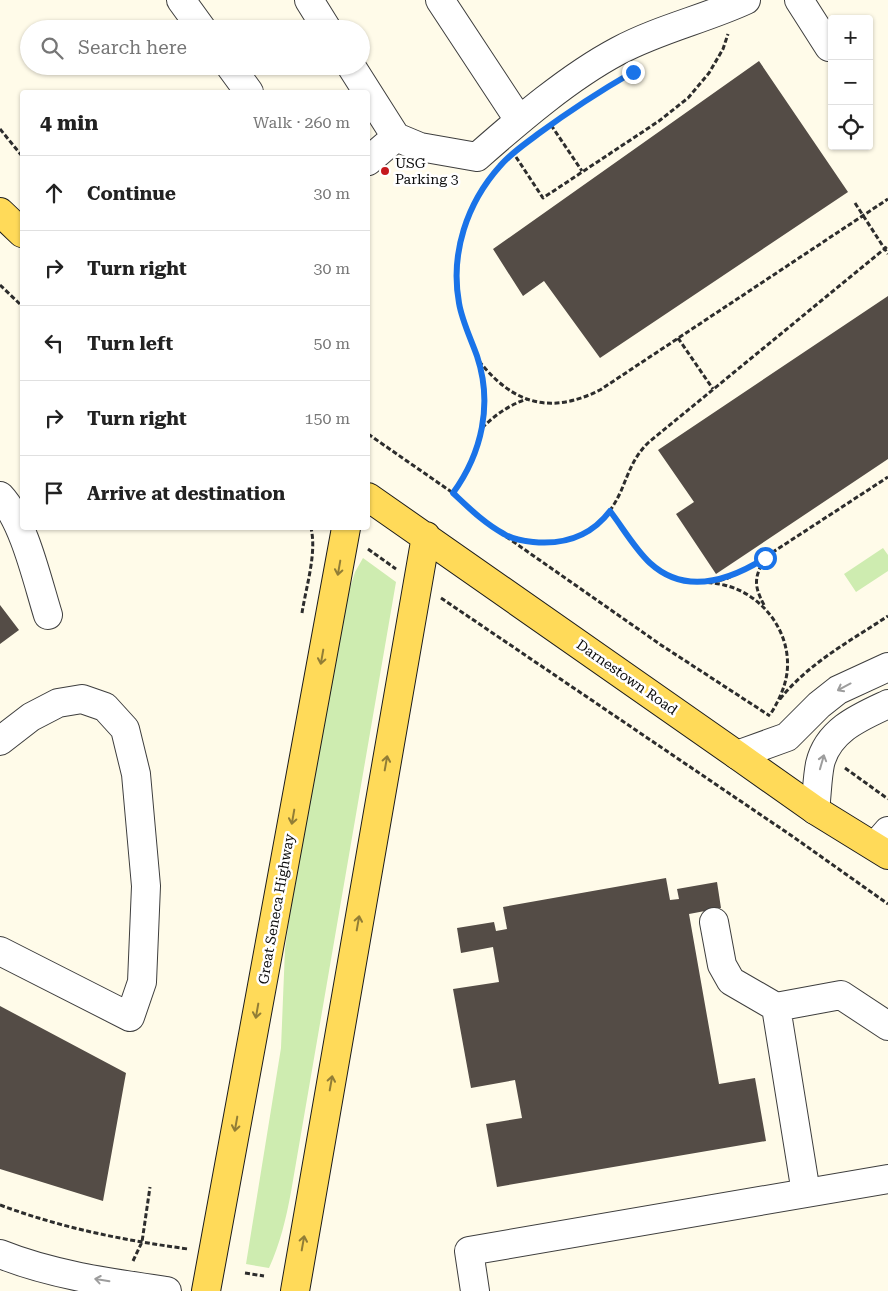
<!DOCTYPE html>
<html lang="en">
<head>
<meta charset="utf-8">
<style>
  body { margin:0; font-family:"Roboto Serif",serif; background:#f2f2f2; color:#222 }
  .controls { position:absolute; right:15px; top:15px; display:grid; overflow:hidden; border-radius:5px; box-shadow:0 1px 4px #0004 }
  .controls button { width:45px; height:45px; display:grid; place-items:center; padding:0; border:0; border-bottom:1px solid #e0e0e0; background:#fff; color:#222; font:25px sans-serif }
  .stop { position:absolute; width:15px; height:15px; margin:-11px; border:4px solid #1a73e8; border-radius:50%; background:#fff }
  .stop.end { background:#1a73e8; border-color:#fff; box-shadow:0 1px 5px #0008 }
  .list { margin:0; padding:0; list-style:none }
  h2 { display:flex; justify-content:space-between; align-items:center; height:65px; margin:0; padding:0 20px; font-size:21px }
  h2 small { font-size:16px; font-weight:400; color:#767676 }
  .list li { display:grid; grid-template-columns:32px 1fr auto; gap:15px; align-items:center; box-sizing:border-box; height:75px; padding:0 20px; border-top:1px solid #e0e0e0 }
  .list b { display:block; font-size:19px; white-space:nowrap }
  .list em { font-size:16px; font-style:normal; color:#767676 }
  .icon { flex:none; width:28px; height:28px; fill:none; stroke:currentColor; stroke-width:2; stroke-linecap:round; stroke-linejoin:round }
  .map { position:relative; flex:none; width:888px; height:1291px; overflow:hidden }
  .search { position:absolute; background:#fff; box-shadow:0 1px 4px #0004; left:20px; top:20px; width:350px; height:55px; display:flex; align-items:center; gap:12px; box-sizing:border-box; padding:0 18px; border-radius:28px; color:#767676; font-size:19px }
  .panel { position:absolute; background:#fff; box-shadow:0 1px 4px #0004; left:20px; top:90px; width:350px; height:440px; border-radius:5px }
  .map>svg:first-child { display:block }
</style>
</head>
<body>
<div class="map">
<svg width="888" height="1291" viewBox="0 0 888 1291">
  <rect width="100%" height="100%" fill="#fffbe9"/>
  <path fill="#ceecb0" d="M 883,548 L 888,555 L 888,571 L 856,592 L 844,574 Z
    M 363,558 L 396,582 L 291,1192 C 286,1219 280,1244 269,1268 L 246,1264 L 281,1048 L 285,949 L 289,920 L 344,607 L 355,572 Z"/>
  <path fill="#544c46" d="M 759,61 L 848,192 L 600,358 L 544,281 L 523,296 L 493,249 Z
    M 888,296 L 888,459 L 716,574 L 676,514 L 694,502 L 658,450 Z
    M 0,605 L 19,630 L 0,644 Z
    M 666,878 L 670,900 L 679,899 L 677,889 L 717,882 L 721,908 L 689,914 L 719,1084 L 755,1078 L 766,1141 L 497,1187 L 486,1124 L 522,1118 L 515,1080 L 471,1088 L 453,989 L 499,982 L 493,947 L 461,953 L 457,928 L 494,922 L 496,931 L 507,929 L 503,907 Z
    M 0,1006 L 126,1073 L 103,1201 L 0,1169 Z"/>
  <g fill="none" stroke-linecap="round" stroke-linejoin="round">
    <g stroke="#3e3e3e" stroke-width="30">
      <path id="minor" d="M 181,0 L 202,29
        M 309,0 L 327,29
        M 440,0 L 519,120
        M 799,0 L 829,47
        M 230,66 L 249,92
        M 351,66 L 396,137 L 420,147 L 477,157 C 519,120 569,77 618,51 C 659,29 705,19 746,0
        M 368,161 L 396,137
        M 0,496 C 24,521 37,580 48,615
        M 0,741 L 31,717 L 58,703 L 82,699 L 105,707 L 125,729 L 136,774 L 146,886 L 142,982 L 130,1017 L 0,951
        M 737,755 L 787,737 L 819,705 L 838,690 L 888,667
        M 815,810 C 817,795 817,779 820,764 C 828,730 860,717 888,704
        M 875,846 L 888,831
        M 714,922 L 722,965 L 731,981 L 776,1007 L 806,1193
        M 776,1007 L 841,995 L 888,1026
        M 0,1254 C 52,1275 111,1283 167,1291
        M 475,1291 L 469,1251 L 888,1179"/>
    </g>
    <g stroke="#1c1c1c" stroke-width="30">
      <path id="major" d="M 0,212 L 22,233
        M 368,497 L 737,755 L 815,810 L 888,855
        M 206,1291 L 346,528
        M 295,1291 L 426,536"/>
    </g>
    <path stroke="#2d2d2d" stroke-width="3" stroke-dasharray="5 2.5" stroke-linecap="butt" d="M 551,125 L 582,171
      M 0,129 L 22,156
      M 516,157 L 543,198 L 659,121 L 688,98 L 709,73 L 723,49 L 728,34
      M 855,203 L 888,254
      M 0,285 L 22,306
      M 678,338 L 713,389
      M 479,361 C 513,404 550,415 600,390 L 888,199
      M 482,428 C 495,415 509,405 527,399
      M 368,434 L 453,493 L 478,517 L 661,645 L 770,716
      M 453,493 C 482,453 491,407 478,359 C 472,340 462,322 459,302 C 451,257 463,215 489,179
      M 610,511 C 626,533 641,560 665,573 C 684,584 704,580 724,585 C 763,594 792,633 787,673 C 785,688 778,702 770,715
      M 508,536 C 558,550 598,542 621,491 C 629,472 634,456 649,442 L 888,246
      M 368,549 L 396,569
      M 712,582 L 726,579 L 750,567 L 888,477
      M 441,598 L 792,836 L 888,904
      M 764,605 C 754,586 754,578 764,560
      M 302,613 C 306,587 317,553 311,528
      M 780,699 C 809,663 850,641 888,616
      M 845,768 L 888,799
      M 0,1205 C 62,1228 122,1240 188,1249
      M 133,1261 L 142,1242 L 150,1187
      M 245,1273 L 264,1276"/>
    <use href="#minor" stroke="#fff" stroke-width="28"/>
    <use href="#major" stroke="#ffda59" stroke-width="28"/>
  </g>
  <defs><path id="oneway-shaft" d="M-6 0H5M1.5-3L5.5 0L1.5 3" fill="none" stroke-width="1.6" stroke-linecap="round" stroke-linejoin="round" transform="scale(1.25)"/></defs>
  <g stroke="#917d36">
    <use href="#oneway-shaft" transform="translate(339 568) rotate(100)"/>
    <use href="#oneway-shaft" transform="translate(322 657) rotate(100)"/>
    <use href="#oneway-shaft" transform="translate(386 763) rotate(-80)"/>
    <use href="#oneway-shaft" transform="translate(293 817) rotate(100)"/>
    <use href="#oneway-shaft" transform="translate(358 923) rotate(-80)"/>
    <use href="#oneway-shaft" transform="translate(257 1011) rotate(100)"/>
    <use href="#oneway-shaft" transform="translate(331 1083) rotate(-80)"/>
    <use href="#oneway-shaft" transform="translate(236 1124) rotate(100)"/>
    <use href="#oneway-shaft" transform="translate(303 1243) rotate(-80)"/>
  </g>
  <g stroke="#9d9d9d">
    <use href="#oneway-shaft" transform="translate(844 687) rotate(152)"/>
    <use href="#oneway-shaft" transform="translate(822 762) rotate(-74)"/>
    <use href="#oneway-shaft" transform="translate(102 1280) rotate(-171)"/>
  </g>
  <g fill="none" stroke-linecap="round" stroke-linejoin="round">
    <path stroke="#1a73e8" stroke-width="6" d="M 633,72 C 600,91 568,112 538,134 C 525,144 511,153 500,166 C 467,203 450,253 459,303 C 462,321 471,339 477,356 C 493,404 482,453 453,493 C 469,508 484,523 504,534 C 512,539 524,541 533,542 C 564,545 591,536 610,511 C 623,528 635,549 650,563 C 686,596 730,580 765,558"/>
  </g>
  <circle fill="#c5191d" stroke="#fff" stroke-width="2" cx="385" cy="171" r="5"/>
  <g text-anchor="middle" stroke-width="5" stroke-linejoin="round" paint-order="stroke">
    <g font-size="14" fill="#0b0b0b" stroke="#fff" text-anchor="start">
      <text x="395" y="168">USG<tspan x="395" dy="16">Parking 3</tspan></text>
    </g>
    <g font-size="14" fill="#0b0b0b" stroke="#fff">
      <text transform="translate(627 677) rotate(35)" y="5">Darnestown Road</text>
      <text transform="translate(276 909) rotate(-80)" y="5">Great Seneca Highway</text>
    </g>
  </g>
</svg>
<div class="controls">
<button>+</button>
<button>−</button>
<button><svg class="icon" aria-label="locate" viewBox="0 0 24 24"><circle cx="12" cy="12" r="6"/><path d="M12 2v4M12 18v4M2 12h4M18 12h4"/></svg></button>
</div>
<div class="stop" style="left:765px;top:558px"></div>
<div class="stop end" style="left:633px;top:72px"></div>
<div class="search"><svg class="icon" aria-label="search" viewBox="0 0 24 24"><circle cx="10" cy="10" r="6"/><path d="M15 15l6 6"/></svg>Search here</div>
<section class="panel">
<h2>4 min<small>Walk · 260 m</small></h2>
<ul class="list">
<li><svg class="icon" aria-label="ahead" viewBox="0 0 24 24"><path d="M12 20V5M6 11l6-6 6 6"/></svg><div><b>Continue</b></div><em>30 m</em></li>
<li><svg class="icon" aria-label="right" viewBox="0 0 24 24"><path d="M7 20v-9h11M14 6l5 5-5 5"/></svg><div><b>Turn right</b></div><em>30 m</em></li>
<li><svg class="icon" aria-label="left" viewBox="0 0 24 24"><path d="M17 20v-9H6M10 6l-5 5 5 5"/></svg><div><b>Turn left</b></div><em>50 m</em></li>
<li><svg class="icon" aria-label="right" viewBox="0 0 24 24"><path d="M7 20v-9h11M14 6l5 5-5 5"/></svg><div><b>Turn right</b></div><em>150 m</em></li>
<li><svg class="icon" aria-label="arrive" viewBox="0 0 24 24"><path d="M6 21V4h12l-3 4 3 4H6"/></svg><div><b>Arrive at destination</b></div></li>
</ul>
</section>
</div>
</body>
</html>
